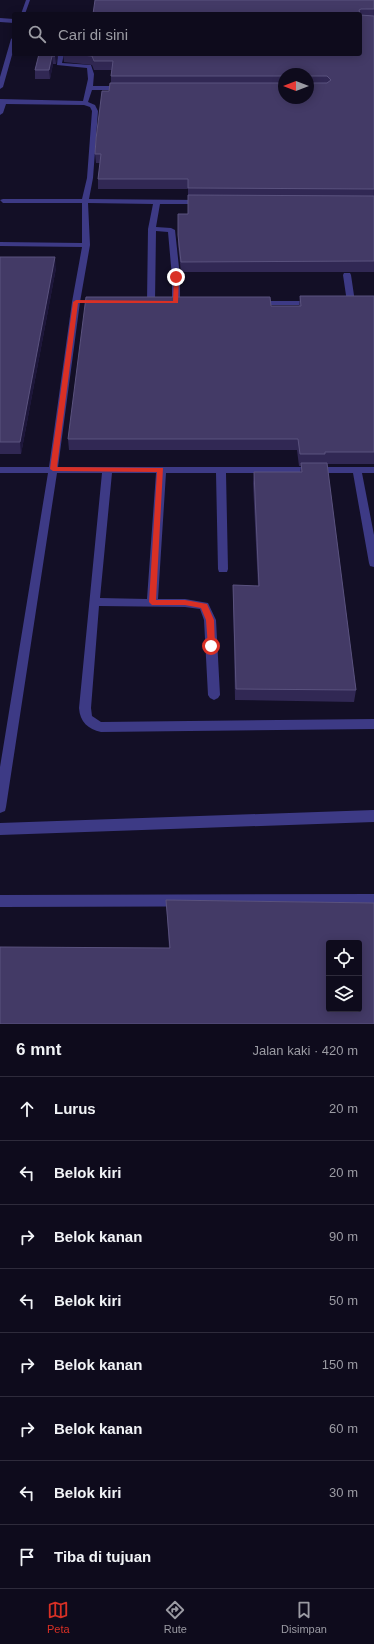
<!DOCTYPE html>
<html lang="id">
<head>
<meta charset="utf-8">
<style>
  body { margin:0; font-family:Arial,sans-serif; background:#171425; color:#f1f3f6 }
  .controls { position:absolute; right:12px; bottom:12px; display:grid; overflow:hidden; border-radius:4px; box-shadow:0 2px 10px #0003 }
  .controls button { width:36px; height:36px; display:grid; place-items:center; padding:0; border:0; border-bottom:1px solid #2e2b3b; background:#0e0b1c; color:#f1f3f6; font:20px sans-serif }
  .compass { position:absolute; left:278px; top:68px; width:36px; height:36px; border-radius:50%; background:#0e0b1c; box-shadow:0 2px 10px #0003; rotate:270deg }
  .stop { position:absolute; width:12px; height:12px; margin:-9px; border:3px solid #d93025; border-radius:50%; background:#fff }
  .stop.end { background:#d93025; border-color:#fff; box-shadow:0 1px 4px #0008 }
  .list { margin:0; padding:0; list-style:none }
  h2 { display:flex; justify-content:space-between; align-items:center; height:52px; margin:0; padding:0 16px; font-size:17px }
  h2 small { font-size:13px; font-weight:400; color:#9b9ba3 }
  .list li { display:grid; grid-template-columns:26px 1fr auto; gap:12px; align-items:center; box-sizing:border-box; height:64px; padding:0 16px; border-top:1px solid #2e2b3b }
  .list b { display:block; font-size:15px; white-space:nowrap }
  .list em { font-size:13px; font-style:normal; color:#9b9ba3 }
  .icon { flex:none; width:22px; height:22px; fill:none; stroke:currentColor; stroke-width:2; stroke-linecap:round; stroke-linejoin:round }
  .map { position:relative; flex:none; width:374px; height:1024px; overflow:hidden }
  .search { position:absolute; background:#0e0b1c; box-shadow:0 2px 10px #0003; left:12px; right:12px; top:12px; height:44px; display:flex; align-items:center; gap:10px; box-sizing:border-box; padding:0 14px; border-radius:4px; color:#9b9ba3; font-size:15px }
  .sheet { height:564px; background:#0e0b1c }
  nav { display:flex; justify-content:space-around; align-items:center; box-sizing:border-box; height:56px; border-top:1px solid #2e2b3b; background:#0e0b1c; font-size:11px; color:#9b9ba3 }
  nav a { display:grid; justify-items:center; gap:2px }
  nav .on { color:#d93025 }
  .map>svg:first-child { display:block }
</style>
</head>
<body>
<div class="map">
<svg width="374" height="1024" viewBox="0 0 374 1024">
  <rect width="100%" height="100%" fill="#130f26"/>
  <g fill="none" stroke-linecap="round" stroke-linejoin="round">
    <path fill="#3d3a85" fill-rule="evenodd" d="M 26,0 L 30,0 L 25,14 L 21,14 Z
      M 0,18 L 14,19 L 14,23 L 0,22 Z
      M 14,37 L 14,48 L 3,87 L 0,89 L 0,77 L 11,39 Z
      M 58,54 L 64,54 L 62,63 L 91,65 L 94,74 L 93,86 L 123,86 L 126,88 L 123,90 L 92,90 L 88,102 L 95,105 L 98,111 L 93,178 L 89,199 L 201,200 L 204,202 L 201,204 L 160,204 L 156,227 L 171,228 L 175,230 L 180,277 L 180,302 L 176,304 L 172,302 L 172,277 L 168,232 L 156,231 L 155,302 L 151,304 L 147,302 L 148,229 L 153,204 L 88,203 L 90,245 L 80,302 L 58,467 L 374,467 L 374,473 L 362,473 L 374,535 L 374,567 L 370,566 L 369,563 L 353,473 L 226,473 L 228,569 L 227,572 L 219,572 L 218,569 L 216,473 L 166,473 L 158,599 L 185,599 L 208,603 L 216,620 L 220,695 L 218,698 L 214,700 L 210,698 L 208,695 L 204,620 L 200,609 L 185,607 L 99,606 L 91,708 L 92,716 L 101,722 L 374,719 L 374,729 L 101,732 C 88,729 80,722 79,708 L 102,473 L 57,473 L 6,807 L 5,811 L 0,813 L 0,767 L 48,473 L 0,473 L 0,467 L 49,467 L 72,302 L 82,247 L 0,246 L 0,242 L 82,243 L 82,203 L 3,203 L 0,200 L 3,199 L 82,199 L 87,178 L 92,111 L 90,107 L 84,105 L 6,104 L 3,113 L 0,115 L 0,99 L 83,101 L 88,79 L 87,68 L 57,65 ZM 112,473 L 156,473 L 147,599 L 100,598 Z
      M 344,273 L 350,273 L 351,275 L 355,302 L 354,304 L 348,304 L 347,302 L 343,275 Z
      M 255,301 L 312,301 L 316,303 L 312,305 L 255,305 Z
      M 374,810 L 374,822 L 0,835 L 0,823 Z
      M 374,894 L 374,906 L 0,907 L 0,895 Z"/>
  </g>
  <path fill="#312854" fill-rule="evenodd" d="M 374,0 L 374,272 L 181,272 L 178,245 L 178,214 L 188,214 L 188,189 L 98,189 L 98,179 L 100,163 L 96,163 L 95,154 L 111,83 L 111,76 L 112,70 L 94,70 L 92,65 L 64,62 L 63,54 L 360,54 L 93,14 ZM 284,74 L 308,74 L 308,98 L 284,98 Z
    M 39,54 L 58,54 L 56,64 L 53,64 L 50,79 L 35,79 L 35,70 Z
    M 0,257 L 56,268 L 21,454 L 0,454 Z
    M 300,296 L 374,296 L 374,464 L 327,464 L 356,690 L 354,702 L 235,700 L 233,597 L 233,585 L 258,586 L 253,483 L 254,472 L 300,472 L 301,466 L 299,466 L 297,450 L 69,450 L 68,439 L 299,306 Z
    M 166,900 L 374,903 L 169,948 Z"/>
  <path fill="#1d163a" d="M 55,54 L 58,54 L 56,64 L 55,56 Z
    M 52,56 L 53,64 L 50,79 L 49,70 Z
    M 55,257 L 56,268 L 21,454 L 20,442 Z"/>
  <path fill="#433a66" stroke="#5a527e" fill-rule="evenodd" d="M 95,0 L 374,0 L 374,9 L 361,9 L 359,10 L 360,14 L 93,14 Z
    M 360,15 L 374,16 L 374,189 L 188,188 L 188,179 L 98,179 L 101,154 L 95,154 L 96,139 L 102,91 L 109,91 L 110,83 L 284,83 L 284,98 L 308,98 L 308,82 L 309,83 L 327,83 L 331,80 L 327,76 L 308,76 L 308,74 L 284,74 L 284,76 L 111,76 L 113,61 L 94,61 L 92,56 L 71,54 L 360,54 Z
    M 39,54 L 55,54 L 55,56 L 52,56 L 49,70 L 35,70 Z
    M 188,195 L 374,196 L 374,261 L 181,262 L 178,235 L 178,214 L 188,214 Z
    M 0,257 L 55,257 L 20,442 L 0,442 Z
    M 300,296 L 374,296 L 374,452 L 325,452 L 325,454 L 300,454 L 298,439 L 68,439 L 86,297 L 270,297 L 271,306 L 301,306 Z
    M 301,463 L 327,463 L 356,690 L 236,689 L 233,585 L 259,586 L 254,472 L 302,472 Z
    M 166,900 L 374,903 L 374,1024 L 0,1024 L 0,947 L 170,948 ZM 329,943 L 359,943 L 359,1009 L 329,1009 Z"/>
  <path fill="#d93025" d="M 176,275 L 179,277 L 178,303 L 78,303 L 57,467 L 163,468 L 156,600 L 185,600 L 207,604 L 214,620 L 215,646 L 211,648 L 208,646 L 206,620 L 201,608 L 185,605 L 152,605 L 149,602 L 157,472 L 53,471 L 50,469 L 73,302 L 76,300 L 173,301 L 174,277 Z"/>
</svg>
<div class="controls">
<button><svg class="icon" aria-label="locate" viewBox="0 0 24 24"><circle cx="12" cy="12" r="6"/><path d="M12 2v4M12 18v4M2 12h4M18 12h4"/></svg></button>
<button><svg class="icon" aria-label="layers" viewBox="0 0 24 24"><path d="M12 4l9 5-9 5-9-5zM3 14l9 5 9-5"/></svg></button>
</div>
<svg class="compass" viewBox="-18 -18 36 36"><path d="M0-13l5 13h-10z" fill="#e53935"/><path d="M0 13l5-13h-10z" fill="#9b9ba3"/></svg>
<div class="stop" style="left:211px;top:646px"></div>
<div class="stop end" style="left:176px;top:277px"></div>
<div class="search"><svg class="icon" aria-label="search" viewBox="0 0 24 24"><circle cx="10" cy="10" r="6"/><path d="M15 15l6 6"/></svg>Cari di sini</div>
</div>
<section class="sheet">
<h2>6 mnt<small>Jalan kaki · 420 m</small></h2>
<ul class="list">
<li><svg class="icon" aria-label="ahead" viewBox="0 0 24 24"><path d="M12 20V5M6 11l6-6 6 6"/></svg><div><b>Lurus</b></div><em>20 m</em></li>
<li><svg class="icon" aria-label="left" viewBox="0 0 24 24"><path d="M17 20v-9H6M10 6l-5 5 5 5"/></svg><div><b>Belok kiri</b></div><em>20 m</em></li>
<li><svg class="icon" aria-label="right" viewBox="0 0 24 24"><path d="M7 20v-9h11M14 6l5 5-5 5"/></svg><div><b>Belok kanan</b></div><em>90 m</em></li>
<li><svg class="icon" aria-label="left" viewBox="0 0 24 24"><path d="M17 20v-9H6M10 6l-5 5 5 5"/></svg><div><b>Belok kiri</b></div><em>50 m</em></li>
<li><svg class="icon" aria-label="right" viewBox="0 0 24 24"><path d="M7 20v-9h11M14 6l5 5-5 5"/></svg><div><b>Belok kanan</b></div><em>150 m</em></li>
<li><svg class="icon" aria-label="right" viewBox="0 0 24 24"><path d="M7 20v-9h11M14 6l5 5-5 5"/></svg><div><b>Belok kanan</b></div><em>60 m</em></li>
<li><svg class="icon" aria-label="left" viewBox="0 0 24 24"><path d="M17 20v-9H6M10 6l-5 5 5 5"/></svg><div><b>Belok kiri</b></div><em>30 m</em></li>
<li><svg class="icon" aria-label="arrive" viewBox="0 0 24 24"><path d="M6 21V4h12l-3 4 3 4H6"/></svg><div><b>Tiba di tujuan</b></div></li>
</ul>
</section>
<nav>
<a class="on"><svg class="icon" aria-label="map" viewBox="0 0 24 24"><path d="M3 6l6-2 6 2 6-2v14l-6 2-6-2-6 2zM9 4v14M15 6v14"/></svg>Peta</a>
<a><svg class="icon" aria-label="directions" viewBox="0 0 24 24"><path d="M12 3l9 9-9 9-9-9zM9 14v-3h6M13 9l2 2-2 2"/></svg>Rute</a>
<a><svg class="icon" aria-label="saved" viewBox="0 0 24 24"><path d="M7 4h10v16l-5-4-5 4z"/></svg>Disimpan</a>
</nav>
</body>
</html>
